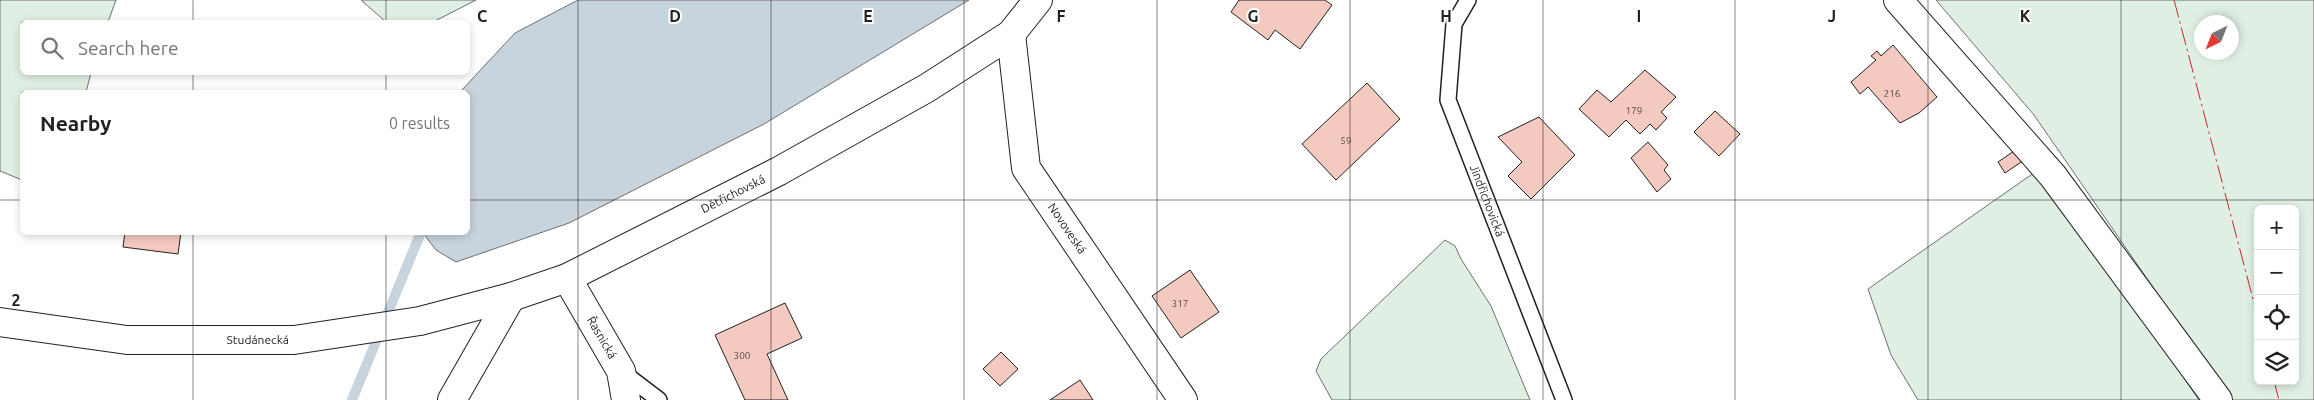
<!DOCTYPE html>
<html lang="en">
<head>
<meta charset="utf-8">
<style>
  body { margin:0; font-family:Ubuntu,sans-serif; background:#f6f6f6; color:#202124 }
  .controls { position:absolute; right:15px; bottom:15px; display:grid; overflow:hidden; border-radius:8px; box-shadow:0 2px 8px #0003 }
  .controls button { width:45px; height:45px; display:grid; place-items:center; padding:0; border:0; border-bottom:1px solid #e0e0e0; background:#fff; color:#202124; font:25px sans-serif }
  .compass { position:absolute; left:2194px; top:15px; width:45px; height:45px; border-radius:50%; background:#fff; box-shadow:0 2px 8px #0003; rotate:223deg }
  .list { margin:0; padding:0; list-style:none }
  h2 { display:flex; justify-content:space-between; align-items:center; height:65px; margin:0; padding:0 20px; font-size:21px }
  h2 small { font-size:16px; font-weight:400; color:#757577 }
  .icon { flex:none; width:28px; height:28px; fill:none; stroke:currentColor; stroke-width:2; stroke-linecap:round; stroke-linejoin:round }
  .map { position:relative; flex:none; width:2314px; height:400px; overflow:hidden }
  .search { position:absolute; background:#fff; box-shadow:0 2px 8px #0003; left:20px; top:20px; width:450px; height:55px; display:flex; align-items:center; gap:12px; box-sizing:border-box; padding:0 18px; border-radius:8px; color:#757577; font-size:19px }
  .panel { position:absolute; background:#fff; box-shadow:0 2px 8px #0003; left:20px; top:90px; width:450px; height:145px; border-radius:8px }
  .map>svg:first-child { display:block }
</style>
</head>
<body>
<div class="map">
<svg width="2314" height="400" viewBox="0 0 2314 400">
  <rect width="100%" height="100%" fill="#fff"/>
  <path fill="#e0efe3" stroke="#6f6f6f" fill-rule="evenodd" d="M 0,0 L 116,0 L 108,22 L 22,22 L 22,72 L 91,73 L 86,92 L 22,92 L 22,180 L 0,171 Z
    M 361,0 L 476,0 L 433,22 L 386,22 Z
    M 1936,0 L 2314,0 L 2314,400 L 2231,400 L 2034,115 ZM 2202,22 L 2232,22 L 2232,52 L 2202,52 ZM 2258,209 L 2295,209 L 2295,381 L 2258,381 Z
    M 2038,170 L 2080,227 L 2199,400 L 1918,400 L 1891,355 L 1868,289 Z
    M 1445,240 L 1455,246 L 1461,259 L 1491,306 L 1530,400 L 1332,400 L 1316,371 L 1321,359 Z"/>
  <path fill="#c7d3dd" stroke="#6f6f6f" d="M 578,0 L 969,0 L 764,124 L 569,223 L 456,262 L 436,250 L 423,233 L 468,232 L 468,92 L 460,92 L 515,33 Z"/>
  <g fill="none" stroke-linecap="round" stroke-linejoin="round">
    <path stroke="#c7d3dd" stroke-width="10" d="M 352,400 L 421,232"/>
  </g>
  <path fill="#f3c9c0" stroke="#222" d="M 1239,0 L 1325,0 L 1332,5 L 1300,49 L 1275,30 L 1268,40 L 1231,12 Z
    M 1893,45 L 1937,97 L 1919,113 L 1900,123 L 1868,87 L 1860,94 L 1851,82 L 1876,60 L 1871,56 L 1877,51 L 1881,56 Z
    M 1645,70 L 1676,97 L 1661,112 L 1667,118 L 1656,130 L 1650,124 L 1640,134 L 1626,120 L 1609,137 L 1579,109 L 1597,90 L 1611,102 Z
    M 1367,83 L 1400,119 L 1336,180 L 1302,144 Z
    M 1715,111 L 1740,134 L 1719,156 L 1694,132 Z
    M 1539,117 L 1575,155 L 1531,199 L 1508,176 L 1522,162 L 1498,137 Z
    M 1648,142 L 1668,165 L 1664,170 L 1671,179 L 1657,192 L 1631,158 Z
    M 2020,147 L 2027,158 L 2005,173 L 1998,162 Z
    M 125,232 L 181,232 L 178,254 L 123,247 Z
    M 1190,270 L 1219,312 L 1181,338 L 1152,296 Z
    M 785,303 L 802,338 L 767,354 L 788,400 L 745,400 L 715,335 Z
    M 1001,352 L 1018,369 L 1000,386 L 983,369 Z
    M 1080,380 L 1093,400 L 1050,400 Z"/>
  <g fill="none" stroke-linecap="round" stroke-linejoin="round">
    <g stroke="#222" stroke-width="18">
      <g id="lane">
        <path id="s1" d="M 1468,0 L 1454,24 L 1448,100 L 1564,400"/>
        <path d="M 621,371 L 659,400"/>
      </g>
    </g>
    <g stroke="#222" stroke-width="30">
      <g id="street">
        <path d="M 1898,0 L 2053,176 L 2218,400"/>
        <path id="s2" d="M 1011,34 L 1026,168 L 1183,400"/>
        <path id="s3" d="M 567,278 L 621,371 L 626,400"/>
        <path d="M 452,400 L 511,297"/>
      </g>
    </g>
    <g stroke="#222" stroke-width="30">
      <g id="secondary">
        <path id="s4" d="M 0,322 L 127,340 L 294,340 L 420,321 L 511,297 L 567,278 L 779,171 L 927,88 L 1011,34 L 1038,0"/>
      </g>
    </g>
    <use href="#lane" stroke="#fff" stroke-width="15"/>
    <use href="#street" stroke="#fff" stroke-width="28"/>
    <use href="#secondary" stroke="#fff" stroke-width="28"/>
    <path stroke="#c62828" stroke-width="1" stroke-dasharray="18 4 2.5 4" stroke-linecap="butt" d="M 2174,0 L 2258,318
      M 2274,381 L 2279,400"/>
  </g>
  <path fill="none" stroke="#222" stroke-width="1" stroke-opacity="0.55" d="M 193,0 L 193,22M 386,0 L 386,22M 578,0 L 578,400M 771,0 L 771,400M 964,0 L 964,400M 1157,0 L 1157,400M 1350,0 L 1350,400M 1543,0 L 1543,400M 1735,0 L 1735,400M 1928,0 L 1928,400M 2121,0 L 2121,400M 193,72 L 193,92M 386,72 L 386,92M 0,200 L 22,200M 468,200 L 2314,200M 193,232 L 193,400M 386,232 L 386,400"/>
  <g text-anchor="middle" stroke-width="4" stroke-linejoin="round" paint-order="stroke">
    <g font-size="10" fill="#564c4a">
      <text x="1892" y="97">216</text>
      <text x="1634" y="114">179</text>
      <text x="1346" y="144">59</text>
      <text x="1180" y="307">317</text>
      <text x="742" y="359">300</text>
    </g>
    <g font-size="12" fill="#222" stroke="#fff">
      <text dy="4" stroke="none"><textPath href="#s4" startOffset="762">Dětřichovská</textPath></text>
      <text dy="4" stroke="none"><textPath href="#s1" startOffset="212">Jindřichovická</textPath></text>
      <text dy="4" stroke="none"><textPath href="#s2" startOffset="208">Novoveská</textPath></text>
      <text dy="4" stroke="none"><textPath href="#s3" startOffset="69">Řasnická</textPath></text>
      <text dy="4" stroke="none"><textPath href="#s4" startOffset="259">Studánecká</textPath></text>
    </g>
  </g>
  <g font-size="16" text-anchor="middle" font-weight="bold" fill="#222" stroke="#fff" stroke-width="4" stroke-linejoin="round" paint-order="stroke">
    <text x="482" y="22">C</text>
    <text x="675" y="22">D</text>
    <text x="868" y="22">E</text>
    <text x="1061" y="22">F</text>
    <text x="1253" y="22">G</text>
    <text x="1446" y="22">H</text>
    <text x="1639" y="22">I</text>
    <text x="1832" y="22">J</text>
    <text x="2025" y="22">K</text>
    <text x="16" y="306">2</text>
  </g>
</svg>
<div class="controls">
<button>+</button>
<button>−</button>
<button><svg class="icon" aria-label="locate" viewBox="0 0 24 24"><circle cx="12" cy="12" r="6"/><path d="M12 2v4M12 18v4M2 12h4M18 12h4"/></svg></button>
<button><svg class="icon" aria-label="layers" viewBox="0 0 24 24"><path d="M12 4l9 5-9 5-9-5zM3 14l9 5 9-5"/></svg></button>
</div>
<svg class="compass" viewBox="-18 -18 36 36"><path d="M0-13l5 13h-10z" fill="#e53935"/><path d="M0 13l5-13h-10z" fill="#757577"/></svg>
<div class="search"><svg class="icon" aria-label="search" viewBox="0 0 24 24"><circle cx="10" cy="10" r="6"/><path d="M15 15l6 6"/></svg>Search here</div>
<section class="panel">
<h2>Nearby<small>0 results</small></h2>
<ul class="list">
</ul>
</section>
</div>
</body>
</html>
